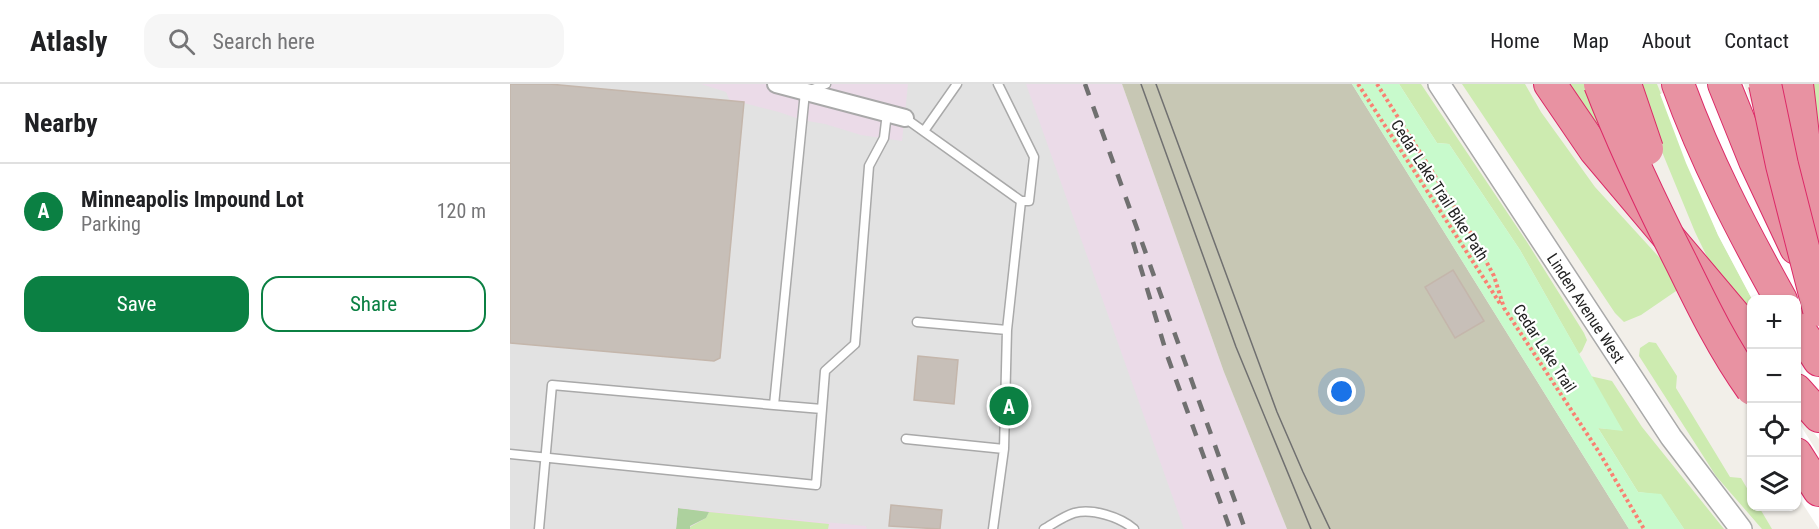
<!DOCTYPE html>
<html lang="en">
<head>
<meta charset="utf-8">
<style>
  body { margin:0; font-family:"Roboto Condensed",sans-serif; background:#f6f6f6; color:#202124 }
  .controls { position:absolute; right:18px; bottom:18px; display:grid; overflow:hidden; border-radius:12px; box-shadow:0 2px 4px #0004 }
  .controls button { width:54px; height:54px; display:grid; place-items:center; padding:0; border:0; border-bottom:2px solid #e0e0e0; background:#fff; color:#202124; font:30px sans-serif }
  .you { position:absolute; left:832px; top:308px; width:21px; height:21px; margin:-15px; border:4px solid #fff; border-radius:50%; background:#1a73e8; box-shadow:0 0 0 9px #1a73e833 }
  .badge { display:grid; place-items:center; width:39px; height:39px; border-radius:50%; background:#0b8043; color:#fff; font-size:20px; font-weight:700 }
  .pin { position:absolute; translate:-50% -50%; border:3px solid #fff; box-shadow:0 2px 6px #0006 }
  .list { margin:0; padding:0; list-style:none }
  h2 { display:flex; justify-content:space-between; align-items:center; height:78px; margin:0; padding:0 24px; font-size:26px }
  h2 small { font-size:20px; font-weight:400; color:#757577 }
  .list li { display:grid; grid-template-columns:39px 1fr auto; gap:18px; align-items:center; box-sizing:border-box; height:96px; padding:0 24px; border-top:2px solid #e0e0e0 }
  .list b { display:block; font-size:22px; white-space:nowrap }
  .list p { margin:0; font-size:20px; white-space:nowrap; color:#757577 }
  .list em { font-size:20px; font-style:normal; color:#757577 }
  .actions { display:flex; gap:12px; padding:18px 24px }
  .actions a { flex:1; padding:14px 0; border:2px solid #0b8043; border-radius:18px; text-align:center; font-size:21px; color:#0b8043 }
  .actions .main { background:#0b8043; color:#fff }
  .icon { flex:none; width:33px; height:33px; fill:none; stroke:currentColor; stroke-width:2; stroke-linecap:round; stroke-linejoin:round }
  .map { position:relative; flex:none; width:1309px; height:445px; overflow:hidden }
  header { display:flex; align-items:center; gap:36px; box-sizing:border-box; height:84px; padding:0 30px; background:#fff; border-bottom:2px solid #e0e0e0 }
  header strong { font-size:28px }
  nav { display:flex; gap:33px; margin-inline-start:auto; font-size:21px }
  .search { width:420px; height:54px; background:#f6f6f6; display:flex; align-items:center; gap:15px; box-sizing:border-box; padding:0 21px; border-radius:18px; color:#757577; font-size:22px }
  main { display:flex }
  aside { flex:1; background:#fff }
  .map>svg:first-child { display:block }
</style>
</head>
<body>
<header>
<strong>Atlasly</strong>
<div class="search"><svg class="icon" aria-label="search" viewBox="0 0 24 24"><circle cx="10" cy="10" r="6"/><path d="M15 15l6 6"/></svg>Search here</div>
<nav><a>Home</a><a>Map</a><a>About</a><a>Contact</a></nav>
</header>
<main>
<aside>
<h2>Nearby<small></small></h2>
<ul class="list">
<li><span class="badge">A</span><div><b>Minneapolis Impound Lot</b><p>Parking</p></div><em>120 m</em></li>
</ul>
<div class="actions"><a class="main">Save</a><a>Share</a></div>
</aside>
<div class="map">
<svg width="1309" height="445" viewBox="0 0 1309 445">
  <rect width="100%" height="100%" fill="#f2efe9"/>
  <path fill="#ebdbe8" d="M 0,0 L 612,0 L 714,288 L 777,445 L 0,445 Z"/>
  <path fill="#c7c7b4" d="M 612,0 L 842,0 L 1119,445 L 777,445 L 714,288 Z"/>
  <path fill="#cdebb0" d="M 889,0 L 911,0 L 1017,158 L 1074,249 L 1077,256 L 1072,267 L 1069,270 L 1010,166 L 939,60 L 927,59 Z
    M 952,0 L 1015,0 L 1031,28 L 1085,103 L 1159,184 L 1169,205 L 1131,231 L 1114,238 L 1105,229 Z
    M 1058,0 L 1076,0 L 1103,66 Z
    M 1128,0 L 1147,0 L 1208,151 L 1242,215 L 1241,233 L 1203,185 L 1185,148 L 1150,63 Z
    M 1298,0 L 1309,0 L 1309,89 Z
    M 1139,258 L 1146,259 L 1167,292 L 1166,304 L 1220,393 L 1231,394 L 1241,411 L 1242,422 L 1249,423 L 1262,445 L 1252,445 L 1206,392 L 1129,272 L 1130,264 Z
    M 1080,292 L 1102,297 L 1132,343 L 1214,445 L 1174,445 L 1151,411 L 1128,408 L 1088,344 L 1112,346 Z
    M 199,428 L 319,440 L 318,445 L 180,445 L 180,443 L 196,434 Z"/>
  <path fill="#add19e" d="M 168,424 L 199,428 L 196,434 L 180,442 L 180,445 L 166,445 Z"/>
  <path fill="#c8facc" d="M 842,0 L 889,0 L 927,59 L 939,60 L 1010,166 L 1113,347 L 1088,344 L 1128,408 L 1151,410 L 1174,445 L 1119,445 Z"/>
  <path fill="#e2e2e2" d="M 39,0 L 191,0 L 216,8 L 220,17 Z
    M 398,0 L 516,0 L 674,445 L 357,445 L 356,442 L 168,424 L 166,445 L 0,445 L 0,259 L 204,277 L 209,274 L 234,19 L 269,28 L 292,36 L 315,40 L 351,51 L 392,57 Z"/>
  <path fill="#fff" d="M 1177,0 L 1234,0 L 1254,53 L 1309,89 L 1309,355 L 1287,329 L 1286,216 L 1242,215 L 1208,151 L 1176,79 L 1150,10 Z
    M 1286,334 L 1309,371 L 1309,445 L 1287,411 Z"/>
  <path fill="#c7bfb8" stroke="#c4b6ab" stroke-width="1.5" d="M 0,0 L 39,0 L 234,18 L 210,274 L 204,277 L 0,259 Z
    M 943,186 L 974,237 L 945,254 L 915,203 Z
    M 408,272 L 448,276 L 444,320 L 404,316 Z
    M 381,421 L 432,426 L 430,445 L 379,442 Z"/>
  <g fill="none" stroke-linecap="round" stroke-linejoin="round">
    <g stroke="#a9a9a9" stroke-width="11">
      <path id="service" d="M 395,34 L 511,117 L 519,117 L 524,73 L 488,0
        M 414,47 L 447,0
        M 407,238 L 497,246
        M 264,321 L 312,325
        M 396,355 L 494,365
        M 0,370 L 306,401 L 315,287 L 345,260 L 359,82 L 374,54 L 377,29
        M 29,445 L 42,301 L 264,321 L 295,8 L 316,0
        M 483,445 L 494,365 L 497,246 L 511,117
        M 534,445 C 543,440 554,432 564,429 C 582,424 610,433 624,445"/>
    </g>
    <g stroke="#a9a9a9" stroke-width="20">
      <path id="minor" d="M 266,0 L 395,34"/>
    </g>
    <g stroke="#a9a9a9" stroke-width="24">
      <g id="tertiary">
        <path id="s1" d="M 929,0 L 1161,353 L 1231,445"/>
      </g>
    </g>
    <g stroke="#dc2a67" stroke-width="34">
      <path id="motorway" d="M 1040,0 L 1085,66 L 1242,252
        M 1168,0 C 1195,75 1232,146 1271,216
        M 1214,0 L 1245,77 L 1286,164
        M 1287,0 L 1299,103 L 1309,162
        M 1286,240 L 1309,276
        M 1286,306 L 1309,332
        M 1286,370 L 1309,406"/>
    </g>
    <path stroke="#fa8072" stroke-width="4" stroke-dasharray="3 3" stroke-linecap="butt" d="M 848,0 L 991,221
      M 867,0 L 962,151 L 984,192 L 994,224 L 1089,368 L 1134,445"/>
    <use href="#service" stroke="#fff" stroke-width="8"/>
    <use href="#minor" stroke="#fff" stroke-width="16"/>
    <use href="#tertiary" stroke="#fff" stroke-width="21"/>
    <use href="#motorway" stroke="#e892a2" stroke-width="32"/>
    <path stroke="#707070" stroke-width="1.5" d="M 631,0 L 726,263 L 801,445
      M 646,0 L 767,328 L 793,388 L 820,445"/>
    <path stroke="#707070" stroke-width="4.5" stroke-dasharray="12 12" stroke-linecap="butt" d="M 575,0 L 735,445
      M 623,158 L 657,271 L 720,445"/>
    <g stroke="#dc2a67" stroke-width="34" stroke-linecap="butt">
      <path id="motorway-bridge" d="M 1090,0 C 1114,62 1142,121 1172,180 C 1193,223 1214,266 1242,305
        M 1115,0 L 1137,65
        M 1255,0 L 1272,81 L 1309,226"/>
    </g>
    <use href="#motorway-bridge" stroke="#e892a2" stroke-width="32"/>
  </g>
  <g text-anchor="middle" stroke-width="4.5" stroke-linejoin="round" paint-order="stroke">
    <g font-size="16" fill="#222" stroke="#fff">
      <text transform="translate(930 106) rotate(57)" y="6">Cedar Lake Trail Bike Path</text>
      <text dy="6" stroke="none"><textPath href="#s1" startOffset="268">Linden Avenue West</textPath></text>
      <text transform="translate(1035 264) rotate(57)" y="6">Cedar Lake Trail</text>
    </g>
  </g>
</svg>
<div class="controls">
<button>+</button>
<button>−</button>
<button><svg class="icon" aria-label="locate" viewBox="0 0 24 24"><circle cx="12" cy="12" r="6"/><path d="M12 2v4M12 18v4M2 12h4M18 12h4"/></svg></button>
<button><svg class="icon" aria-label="layers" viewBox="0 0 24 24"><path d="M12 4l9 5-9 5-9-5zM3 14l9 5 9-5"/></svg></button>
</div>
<div class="you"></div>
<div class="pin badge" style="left:499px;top:322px">A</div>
</div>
</main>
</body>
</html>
